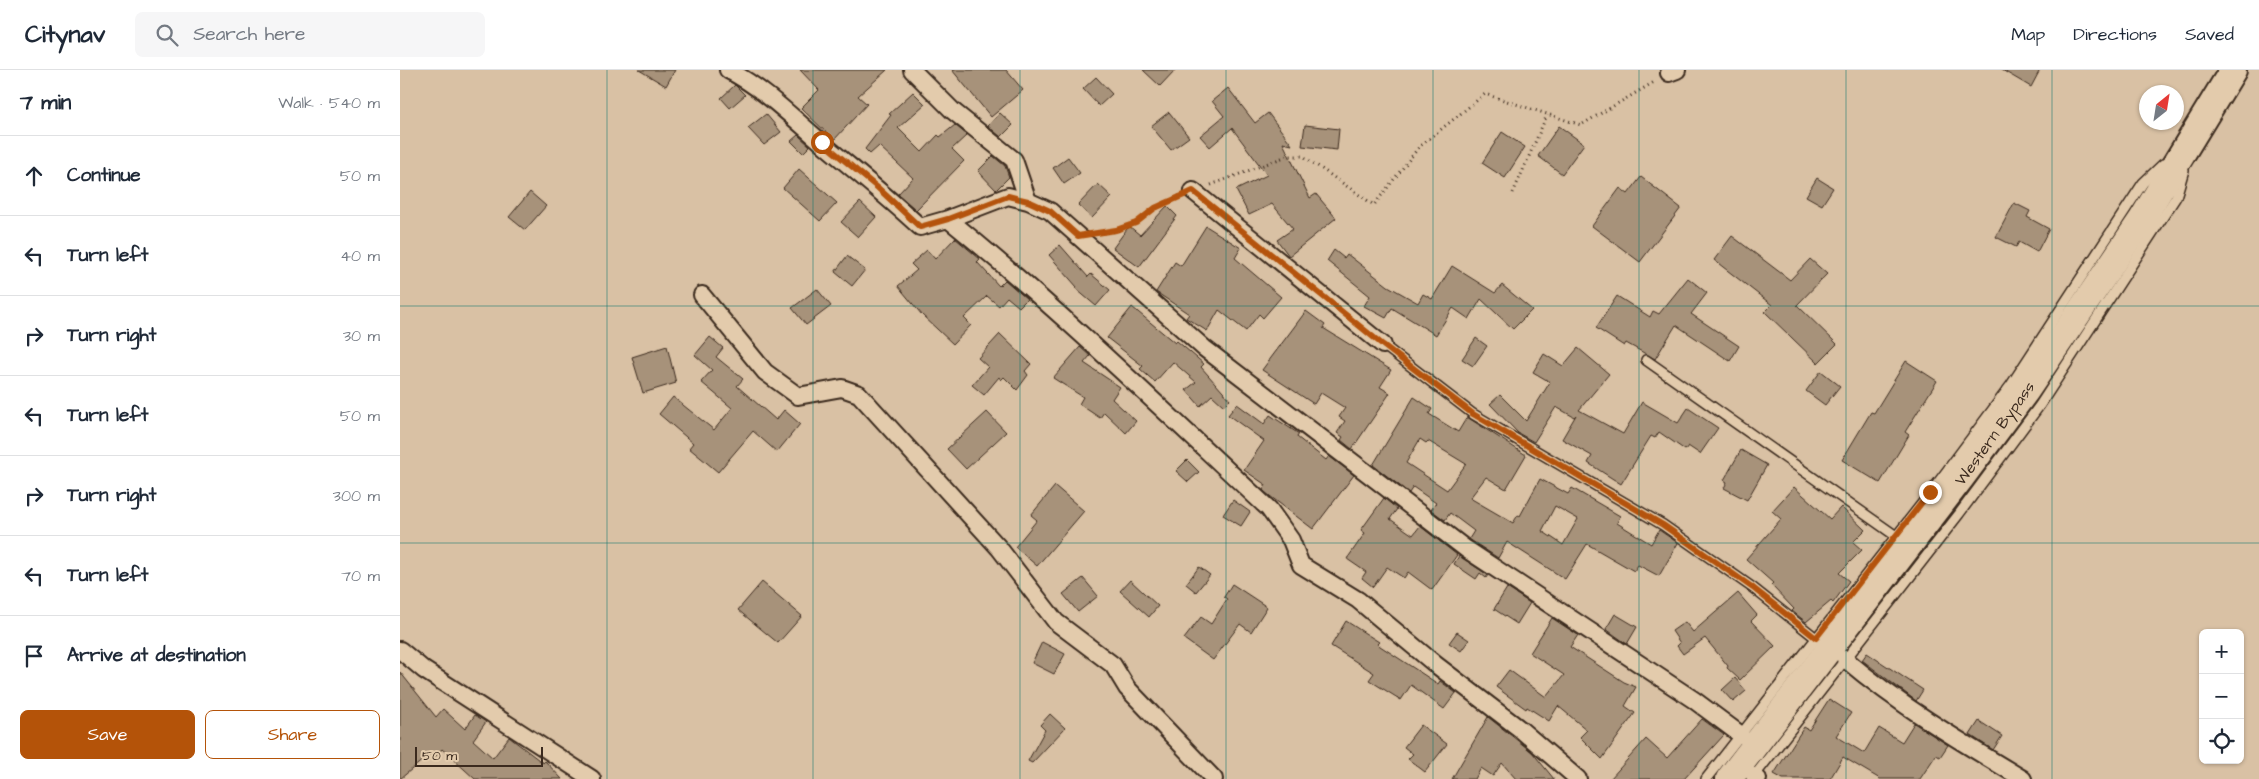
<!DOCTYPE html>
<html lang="en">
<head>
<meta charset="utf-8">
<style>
  body { margin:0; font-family:"Architects Daughter",sans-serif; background:#f6f6f7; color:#1f2937 }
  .controls { position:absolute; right:15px; bottom:15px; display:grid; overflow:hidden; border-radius:8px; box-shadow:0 1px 4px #0004 }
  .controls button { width:45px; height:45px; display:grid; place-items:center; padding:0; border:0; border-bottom:1px solid #e0e1e3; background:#fff; color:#1f2937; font:25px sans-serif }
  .compass { position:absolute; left:1739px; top:15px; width:45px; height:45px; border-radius:50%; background:#fff; box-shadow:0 1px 4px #0004; rotate:30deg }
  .scale { position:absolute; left:15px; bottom:12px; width:128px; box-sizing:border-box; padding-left:5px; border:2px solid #3b2a1e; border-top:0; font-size:14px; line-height:18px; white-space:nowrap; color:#3b2a1e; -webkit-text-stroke:4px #e3cbac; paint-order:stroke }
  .stop { position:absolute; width:15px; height:15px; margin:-11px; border:4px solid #b45309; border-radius:50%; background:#fff }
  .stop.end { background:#b45309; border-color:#fff; box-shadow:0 1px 5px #0008 }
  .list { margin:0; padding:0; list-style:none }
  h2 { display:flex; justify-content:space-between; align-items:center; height:65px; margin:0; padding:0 20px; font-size:21px }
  h2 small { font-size:16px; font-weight:400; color:#747a83 }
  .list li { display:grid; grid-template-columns:32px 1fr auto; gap:15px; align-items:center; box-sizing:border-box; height:80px; padding:0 20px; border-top:1px solid #e0e1e3 }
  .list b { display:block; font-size:19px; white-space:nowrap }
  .list em { font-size:16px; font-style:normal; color:#747a83 }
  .actions { display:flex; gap:10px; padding:15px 20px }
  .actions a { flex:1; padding:11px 0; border:1px solid #b45309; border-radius:8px; text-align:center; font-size:18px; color:#b45309 }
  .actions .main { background:#b45309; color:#fff }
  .icon { flex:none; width:28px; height:28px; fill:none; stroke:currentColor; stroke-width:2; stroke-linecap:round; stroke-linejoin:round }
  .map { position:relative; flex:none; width:1859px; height:709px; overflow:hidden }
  header { display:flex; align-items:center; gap:30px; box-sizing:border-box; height:70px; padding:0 25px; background:#fff; border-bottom:1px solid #e0e1e3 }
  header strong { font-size:24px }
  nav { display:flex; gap:28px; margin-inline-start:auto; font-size:18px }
  .search { width:350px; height:45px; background:#f6f6f7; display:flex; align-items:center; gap:12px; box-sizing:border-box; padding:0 18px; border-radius:8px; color:#747a83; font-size:19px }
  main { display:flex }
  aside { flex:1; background:#fff }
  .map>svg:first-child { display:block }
</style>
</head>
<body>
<header>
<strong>Citynav</strong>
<div class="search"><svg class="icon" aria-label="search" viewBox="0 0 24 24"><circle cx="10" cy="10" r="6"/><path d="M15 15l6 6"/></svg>Search here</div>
<nav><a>Map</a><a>Directions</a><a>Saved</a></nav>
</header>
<main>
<aside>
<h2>7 min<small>Walk · 540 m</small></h2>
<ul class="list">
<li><svg class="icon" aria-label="ahead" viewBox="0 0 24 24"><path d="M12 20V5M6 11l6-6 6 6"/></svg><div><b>Continue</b></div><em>50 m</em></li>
<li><svg class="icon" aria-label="left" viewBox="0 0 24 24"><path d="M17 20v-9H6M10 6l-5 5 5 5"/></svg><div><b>Turn left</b></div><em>40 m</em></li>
<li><svg class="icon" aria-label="right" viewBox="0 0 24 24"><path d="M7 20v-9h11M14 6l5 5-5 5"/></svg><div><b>Turn right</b></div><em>30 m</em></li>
<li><svg class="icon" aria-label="left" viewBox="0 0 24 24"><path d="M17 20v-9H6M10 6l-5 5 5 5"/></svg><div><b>Turn left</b></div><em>50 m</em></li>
<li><svg class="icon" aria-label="right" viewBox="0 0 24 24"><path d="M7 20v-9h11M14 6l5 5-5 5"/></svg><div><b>Turn right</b></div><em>300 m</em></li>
<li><svg class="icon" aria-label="left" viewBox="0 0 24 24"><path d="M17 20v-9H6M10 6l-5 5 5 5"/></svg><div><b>Turn left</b></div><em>70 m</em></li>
<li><svg class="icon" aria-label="arrive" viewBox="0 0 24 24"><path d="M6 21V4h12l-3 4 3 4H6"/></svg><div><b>Arrive at destination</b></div></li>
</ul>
<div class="actions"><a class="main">Save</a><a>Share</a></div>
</aside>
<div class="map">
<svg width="1859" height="709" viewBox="0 0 1859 709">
  <rect width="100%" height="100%" fill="#d9c1a4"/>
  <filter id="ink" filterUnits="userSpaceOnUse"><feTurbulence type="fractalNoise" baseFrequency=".02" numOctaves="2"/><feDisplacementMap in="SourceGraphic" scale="10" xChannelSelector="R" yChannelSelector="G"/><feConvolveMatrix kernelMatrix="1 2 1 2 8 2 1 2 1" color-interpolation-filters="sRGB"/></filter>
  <g filter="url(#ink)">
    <path fill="#a7927a" stroke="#3b2a1e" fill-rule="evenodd" d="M 239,0 L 275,0 L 266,16 Z
      M 400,0 L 487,0 L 458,26 L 467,34 L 434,70 L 401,38 L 419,20 Z
      M 552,0 L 606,0 L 623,20 L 591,47 Z
      M 743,0 L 775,0 L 760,16 Z
      M 1602,0 L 1640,0 L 1631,17 Z
      M 696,7 L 712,24 L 699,36 L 683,19 Z
      M 335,15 L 345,25 L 330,38 L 321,28 Z
      M 828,18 L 855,53 L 868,43 L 892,75 L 883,73 L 910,128 L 916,124 L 936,148 L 889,186 L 877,170 L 893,159 L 872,134 L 849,145 L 836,120 L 867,105 L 832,58 L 810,77 L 800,66 L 824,46 L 812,31 Z
      M 513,22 L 525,34 L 498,58 L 522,82 L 538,65 L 540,67 L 555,55 L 567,65 L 552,79 L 564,91 L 516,140 L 498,124 L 513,108 L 479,76 L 470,84 L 465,79 L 491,45 L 489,44 Z
      M 769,42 L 789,67 L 771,80 L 751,56 Z
      M 600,43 L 613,55 L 601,67 L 588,56 Z
      M 366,44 L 381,62 L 364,75 L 348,58 Z
      M 905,55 L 939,59 L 937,80 L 902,76 Z
      M 1159,56 L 1184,74 L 1162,104 L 1138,86 Z
      M 1102,62 L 1125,77 L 1105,108 L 1082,93 Z
      M 398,65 L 410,76 L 403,83 L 391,71 Z
      M 593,86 L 605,96 L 609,107 L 596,120 L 578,101 Z
      M 668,87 L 680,103 L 664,114 L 653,98 Z
      M 399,99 L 437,133 L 420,151 L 383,118 Z
      M 1241,107 L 1281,138 L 1240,192 L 1192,156 L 1220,118 L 1228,124 Z
      M 1417,108 L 1433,118 L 1422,135 L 1406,126 Z
      M 698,114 L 712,127 L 692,148 L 678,135 Z
      M 130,122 L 146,136 L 125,160 L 109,147 Z
      M 460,132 L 476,147 L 458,167 L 441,152 Z
      M 1614,133 L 1630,141 L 1627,147 L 1649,159 L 1637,182 L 1619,172 L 1616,177 L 1596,167 Z
      M 767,136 L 777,146 L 739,197 L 713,178 L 729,156 L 740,165 Z
      M 806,156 L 841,178 L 835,188 L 881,227 L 863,248 L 859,244 L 846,261 L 819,240 L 807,261 L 786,248 L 789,244 L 756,222 L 775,192 L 781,196 Z
      M 1332,166 L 1390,210 L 1410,189 L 1427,204 L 1397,235 L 1437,274 L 1418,293 L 1365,242 L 1372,235 L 1314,190 Z
      M 555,168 L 580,189 L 577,192 L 599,216 L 605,210 L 627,229 L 619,237 L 607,227 L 599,236 L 587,226 L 564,248 L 571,255 L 553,274 L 522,245 L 498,216 L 517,200 L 511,194 L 527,180 L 535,189 Z
      M 660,175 L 688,207 L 691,204 L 710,220 L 696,236 L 676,219 L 677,217 L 649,185 Z
      M 934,180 L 944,188 L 947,184 L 988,216 L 1018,233 L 1023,224 L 1032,229 L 1052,196 L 1095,223 L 1102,215 L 1132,240 L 1113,259 L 1081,229 L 1069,249 L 1053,238 L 1036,265 L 992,238 L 986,248 L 964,236 L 970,226 L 927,191 Z
      M 447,186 L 465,200 L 452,216 L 435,202 Z
      M 1288,208 L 1307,223 L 1291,244 L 1339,276 L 1330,291 L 1276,255 L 1255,289 L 1226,273 L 1224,276 L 1196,258 L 1217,226 L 1250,247 L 1253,241 L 1259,244 Z
      M 417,219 L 431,236 L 406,255 L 392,238 Z
      M 732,237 L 775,273 L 777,271 L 804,294 L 801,297 L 830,330 L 824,336 L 812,325 L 800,336 L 786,320 L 796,312 L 773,292 L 755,312 L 740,299 L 743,296 L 707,268 Z
      M 906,241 L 925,255 L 923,258 L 991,300 L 980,317 L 990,323 L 952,379 L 941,370 L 943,367 L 937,363 L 945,351 L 939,347 L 945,338 L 921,323 L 914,334 L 862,300 Z
      M 600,264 L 631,294 L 625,301 L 628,305 L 617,320 L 604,307 L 601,310 L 599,307 L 584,325 L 572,315 L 588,297 L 578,288 Z
      M 310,267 L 323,278 L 316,287 L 343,309 L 337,316 L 376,350 L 384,340 L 400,354 L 377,382 L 353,361 L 318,402 L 289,378 L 293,373 L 259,344 L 273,327 L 314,360 L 332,338 L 301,312 L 312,300 L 295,285 Z
      M 1076,268 L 1087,276 L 1073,296 L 1062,289 Z
      M 267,276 L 276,313 L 243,323 L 232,287 Z
      M 680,277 L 690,286 L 684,293 L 720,317 L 712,329 L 736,351 L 726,363 L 704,342 L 700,348 L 679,334 L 683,327 L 653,308 Z
      M 1178,278 L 1209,304 L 1179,340 L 1223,364 L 1242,332 L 1278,353 L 1288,338 L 1318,358 L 1300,384 L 1288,376 L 1285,380 L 1259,362 L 1255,368 L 1251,366 L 1221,414 L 1188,393 L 1192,386 L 1162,369 L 1176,345 L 1174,347 L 1156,337 L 1134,372 L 1118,363 L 1090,334 L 1100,325 L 1126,351 L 1150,312 L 1133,302 L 1144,284 L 1163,296 Z
      M 1506,291 L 1537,311 L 1505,362 L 1509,365 L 1480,413 L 1442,390 L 1471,342 L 1474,343 Z
      M 1421,301 L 1440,316 L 1425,335 L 1406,321 Z
      M 1014,327 L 1032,339 L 1029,344 L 1058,362 L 1067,347 L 1126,385 L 1106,419 L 1086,407 L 1070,428 L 1113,453 L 1118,445 L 1120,446 L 1140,409 L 1168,424 L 1172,418 L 1220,446 L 1217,453 L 1251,474 L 1259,460 L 1278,473 L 1259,506 L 1238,495 L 1234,501 L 1187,474 L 1165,509 L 1107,472 L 1098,488 L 1072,471 L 1069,469 L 1074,461 L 1050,443 L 1045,450 L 1031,440 L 1036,433 L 1013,417 L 1009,423 L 973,395 ZM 1020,369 L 1026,373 L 1028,371 L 1066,394 L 1047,420 L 1006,393 ZM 1155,436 L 1178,449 L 1163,475 L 1142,461 Z
      M 837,334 L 864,354 L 870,345 L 899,364 L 897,367 L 926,390 L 929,386 L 954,405 L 913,459 L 866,423 L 863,420 L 866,415 L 844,400 L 864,371 L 828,345 Z
      M 587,342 L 606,362 L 566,399 L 547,379 Z
      M 1341,380 L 1367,395 L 1347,430 L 1324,418 L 1327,412 L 1324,410 Z
      M 787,390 L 799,402 L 788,412 L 776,401 Z
      M 655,416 L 684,441 L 637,496 L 615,477 L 637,450 L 631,445 Z
      M 1394,417 L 1430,449 L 1441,437 L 1465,460 L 1453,472 L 1462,480 L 1439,503 L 1449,511 L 1433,533 L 1431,531 L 1406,552 L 1392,541 L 1394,539 L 1371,515 L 1373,513 L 1346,489 L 1381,449 L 1372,441 Z
      M 984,428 L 997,439 L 990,449 L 1013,465 L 1020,456 L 1057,485 L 1032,520 L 1008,502 L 1004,508 L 987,497 L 973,517 L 962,508 L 966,502 L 947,489 L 965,463 L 961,460 Z
      M 833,430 L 850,442 L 841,456 L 823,445 Z
      M 1059,486 L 1088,505 L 1086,508 L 1080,503 L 1076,509 L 1054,494 Z
      M 799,497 L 810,505 L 796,522 L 786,514 Z
      M 683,508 L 698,526 L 678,542 L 663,524 Z
      M 730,510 L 758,536 L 749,547 L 720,521 Z
      M 362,512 L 402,546 L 378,573 L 338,540 Z
      M 832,514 L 867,537 L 851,562 L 840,554 L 813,590 L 784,569 L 801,547 L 811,554 L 827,529 L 824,527 Z
      M 1107,518 L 1130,533 L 1117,554 L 1094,539 Z
      M 1338,523 L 1357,545 L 1351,551 L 1375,576 L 1340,610 L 1327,598 L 1328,596 L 1305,568 L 1283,584 L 1277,576 L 1280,573 L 1272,561 L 1285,552 L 1293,562 Z
      M 1215,544 L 1237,557 L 1227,574 L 1206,559 Z
      M 1152,548 L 1178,565 L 1170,577 L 1224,612 L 1236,617 L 1225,636 L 1235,643 L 1202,689 L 1180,667 L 1187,660 L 1158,636 L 1149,651 L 1127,637 L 1126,639 L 1096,617 L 1109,600 L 1146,627 L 1164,605 L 1130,583 Z
      M 946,551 L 979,572 L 977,574 L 1038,614 L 1040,611 L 1056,623 L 1044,639 L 1011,615 L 1001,630 L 969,610 L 974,603 L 931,576 Z
      M 1057,562 L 1069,570 L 1061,581 L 1049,573 Z
      M 642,572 L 665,584 L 654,604 L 632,593 Z
      M 1467,583 L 1523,620 L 1516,631 L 1462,590 Z
      M 0,602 L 36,647 L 43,639 L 65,659 L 75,645 L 86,652 L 73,670 L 93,688 L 109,667 L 143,693 L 145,691 L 162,709 L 75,709 L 42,679 L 34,688 L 30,684 L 0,709 Z
      M 1335,608 L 1346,621 L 1333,632 L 1322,620 Z
      M 1429,629 L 1451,643 L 1436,666 L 1464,683 L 1479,658 L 1502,672 L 1514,653 L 1548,675 L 1540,687 L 1536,685 L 1520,709 L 1480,709 L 1443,687 L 1430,709 L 1383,709 L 1374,704 L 1404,657 L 1409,660 Z
      M 650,644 L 665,658 L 632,693 L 628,691 L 645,660 L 640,655 Z
      M 1088,647 L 1132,682 L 1154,709 L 1116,709 L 1102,693 L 1093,706 L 1081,698 L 1075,709 L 1052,709 Z
      M 1302,649 L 1324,665 L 1284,709 L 1210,709 L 1246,669 L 1267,688 Z
      M 1579,651 L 1602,666 L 1593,680 L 1570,665 Z
      M 1021,655 L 1047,674 L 1025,702 L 1008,689 L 1013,684 L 1004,677 Z"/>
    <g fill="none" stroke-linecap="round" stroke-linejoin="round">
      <g stroke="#3b2a1e" stroke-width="12">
        <path id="service" d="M 983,275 L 1073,344 L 1263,455 L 1353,518 L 1416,568
          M 1246,290 L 1496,466
          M 1306,709 L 1531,422 L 1611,315 L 1743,113 L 1763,94
          M 1352,709 L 1559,444 L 1640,335 L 1776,127 L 1784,100"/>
      </g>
      <g stroke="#3b2a1e" stroke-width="20">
        <path id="minor" d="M 328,0 C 363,18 391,46 421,72 C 454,100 488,127 520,157 L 548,149 L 608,126 L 628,131 L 650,141 L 804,278 L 1066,479 L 1294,630 L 1341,665
          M 512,0 L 553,41 L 614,90 L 628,131
          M 1269,3 L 1277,0
          M 793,121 L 983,275
          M 548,149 C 660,240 764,341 869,439 L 891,470 L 901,495 L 958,530 L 1035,594 L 1120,659 L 1178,709
          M 302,225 L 365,302 L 398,326 L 442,318 L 459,324 L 599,478 L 656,552 L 713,595 L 727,618 L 814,709
          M 0,580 L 24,600 L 192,709
          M 1445,589 C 1500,636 1561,672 1623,709
          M 1354,706 L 1358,709"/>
      </g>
      <g stroke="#3b2a1e" stroke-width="30">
        <path id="primary" d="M 1329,709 L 1561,408 L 1626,321 L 1742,149 L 1833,0"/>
      </g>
      <path stroke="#3b2a1e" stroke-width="3" stroke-dasharray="1 4" stroke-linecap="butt" d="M 811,115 L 887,86 L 903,86 L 974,135 L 1019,77 L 1085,24 L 1181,55 L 1256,11
        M 1113,123 L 1147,45
        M 698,163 L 716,161 L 736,153 L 755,138 L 779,126"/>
      <use href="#service" stroke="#e3cbac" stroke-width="9"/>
      <use href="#minor" stroke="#e3cbac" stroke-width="16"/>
      <use href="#primary" stroke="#e3cbac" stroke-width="26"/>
    </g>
  </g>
  <g fill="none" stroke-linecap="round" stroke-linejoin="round" filter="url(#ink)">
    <path stroke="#b45309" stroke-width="6" d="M 422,72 L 478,118 L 520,157 L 548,149 L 608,126 L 628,131 L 650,141 L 678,166 L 716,160 L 736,153 L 755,138 L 793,121 L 983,275 L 1073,344 L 1263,455 L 1353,518 L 1416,568 L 1530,422"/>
  </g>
  <path fill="none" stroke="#0f766e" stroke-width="1" stroke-opacity="0.55" d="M 207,0 L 207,709M 413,0 L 413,709M 620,0 L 620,709M 826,0 L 826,709M 1033,0 L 1033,709M 1239,0 L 1239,709M 1446,0 L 1446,709M 1652,0 L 1652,709M 0,236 L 1859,236M 0,473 L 1859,473"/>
  <g text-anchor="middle" stroke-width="4.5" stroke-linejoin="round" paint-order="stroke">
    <g font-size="16" fill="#3b2a1e" stroke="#e3cbac">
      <text transform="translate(1594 363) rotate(-54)" y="6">Western Bypass</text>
    </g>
  </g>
</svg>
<div class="controls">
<button>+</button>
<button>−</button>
<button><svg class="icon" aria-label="locate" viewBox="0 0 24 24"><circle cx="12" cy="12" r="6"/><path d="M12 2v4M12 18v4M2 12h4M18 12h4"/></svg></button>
</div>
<svg class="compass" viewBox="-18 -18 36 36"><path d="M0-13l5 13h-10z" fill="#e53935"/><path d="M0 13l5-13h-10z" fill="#747a83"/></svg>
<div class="scale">50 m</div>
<div class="stop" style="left:422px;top:72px"></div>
<div class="stop end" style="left:1530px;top:422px"></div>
</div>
</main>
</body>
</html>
